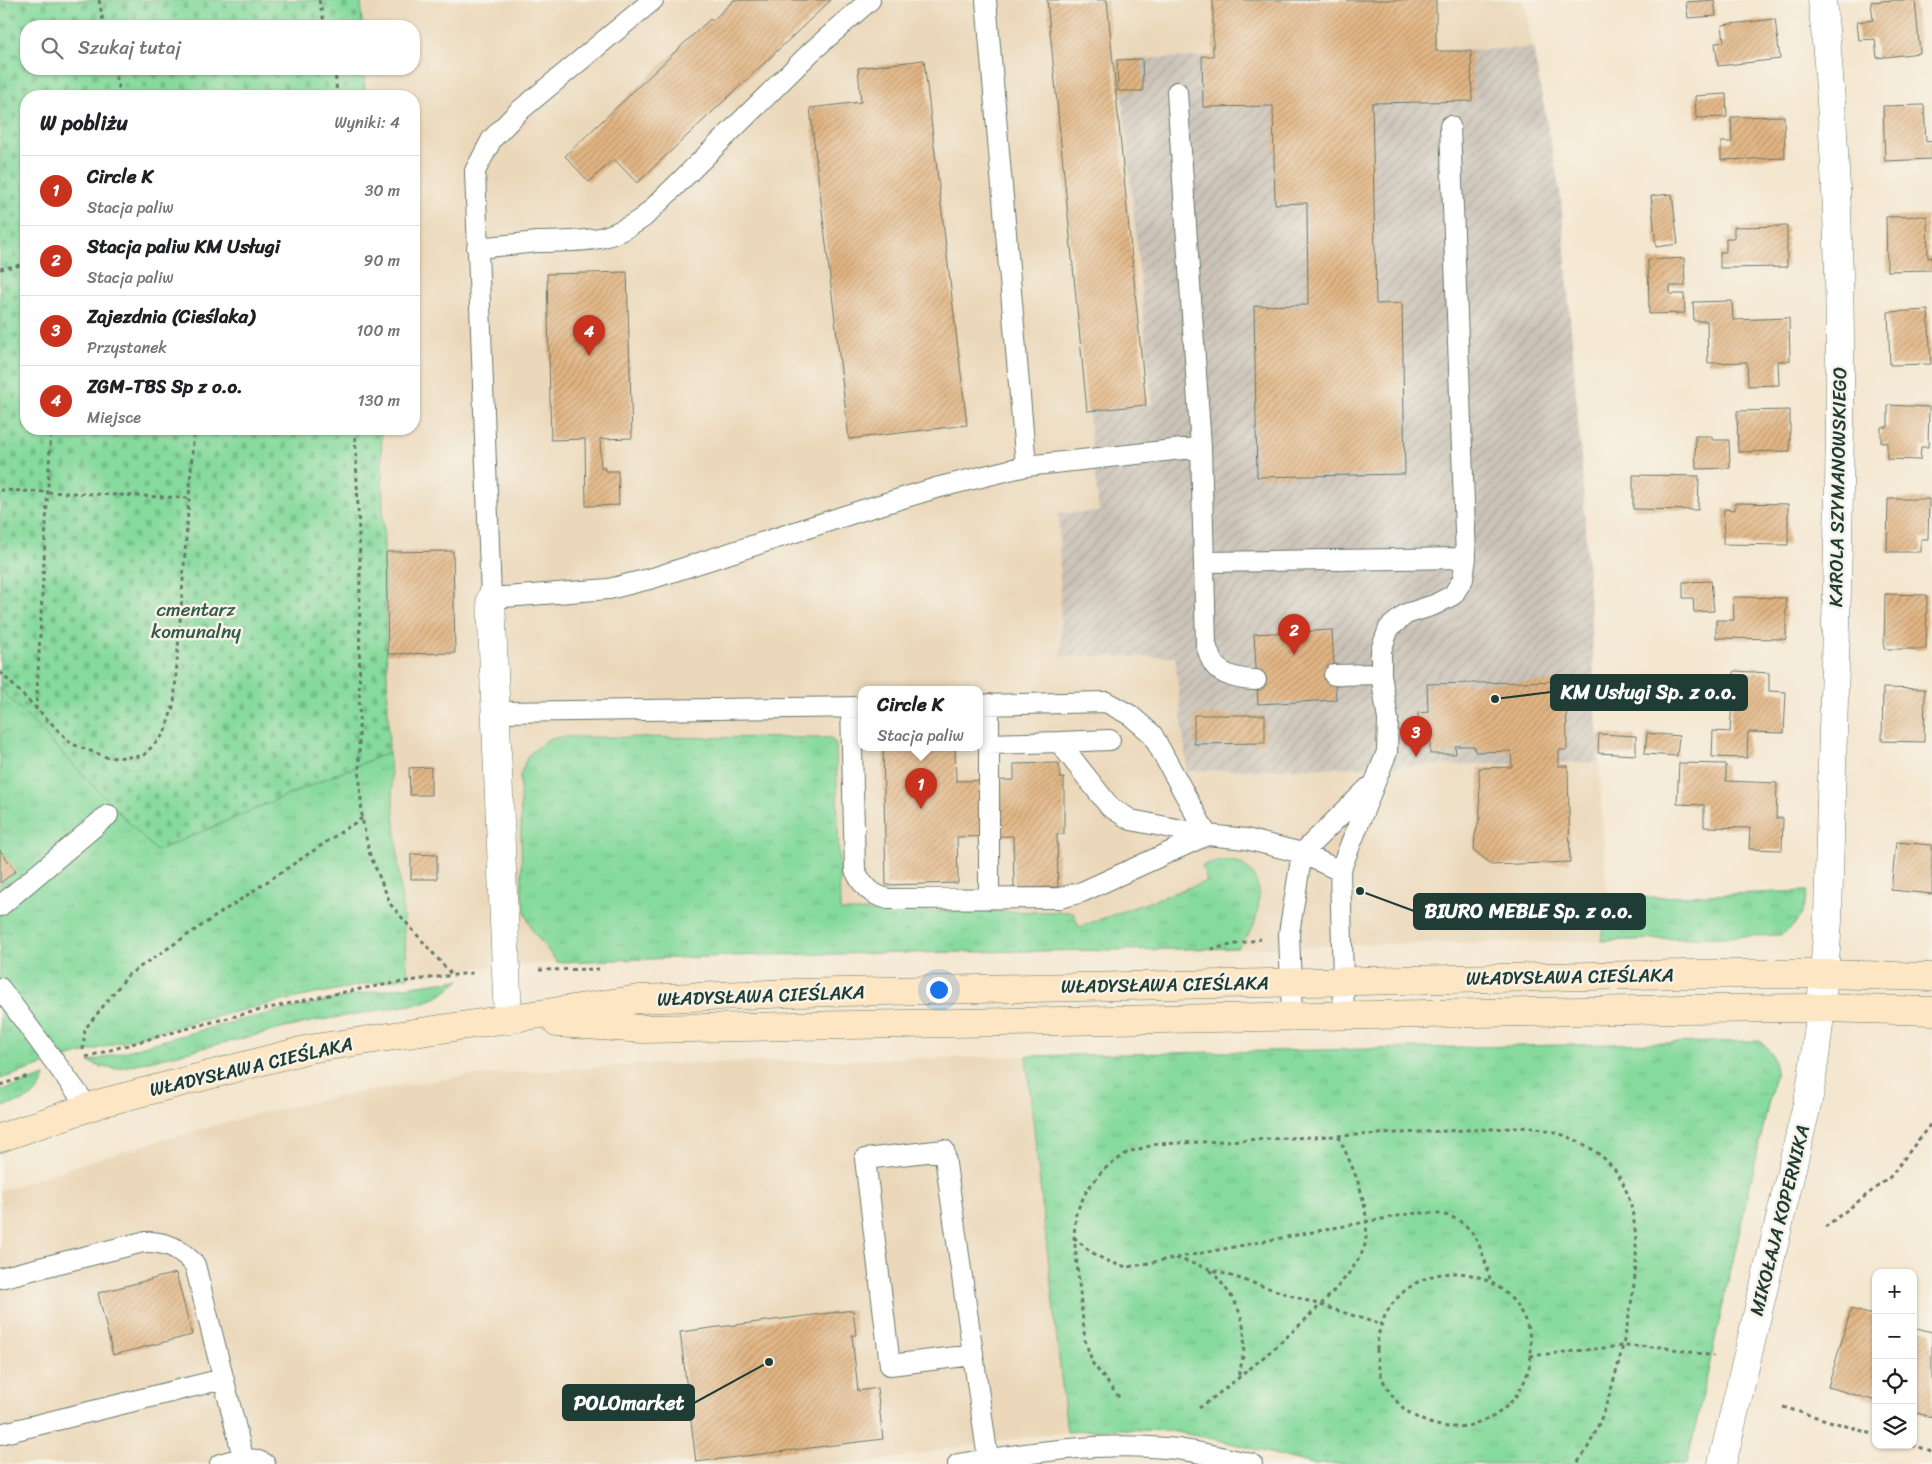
<!DOCTYPE html>
<html lang="pl">
<head>
<meta charset="utf-8">
<style>
  body { margin:0; font-family:Sriracha,sans-serif; background:#f2f2f2; color:#202124 }
  .controls { position:absolute; right:15px; bottom:15px; display:grid; overflow:hidden; border-radius:10px; box-shadow:0 1px 4px #0004 }
  .controls button { width:45px; height:45px; display:grid; place-items:center; padding:0; border:0; border-bottom:1px solid #e0e0e0; background:#fff; color:#202124; font:25px sans-serif }
  .you { position:absolute; left:938px; top:989px; width:18px; height:18px; margin:-12px; border:4px solid #fff; border-radius:50%; background:#1a73e8; box-shadow:0 0 0 8px #1a73e833 }
  .badge { display:grid; place-items:center; width:32px; height:32px; border-radius:50%; background:#c8321e; color:#fff; font-size:16px; font-weight:700 }
  .pin { position:absolute; translate:-50% -41px; filter:drop-shadow(0 1px 2px #0008) }
  .pin::after { content:''; position:absolute; top:26px; width:18px; height:15px; background:inherit; clip-path:polygon(0 0,100% 0,50% 100%) }
  .popup { position:absolute; left:858px; top:686px; width:125px; height:65px; box-sizing:border-box; display:grid; place-content:center; border-radius:10px; background:#fff; filter:drop-shadow(0 1px 4px #0005); font-size:16px; white-space:nowrap; color:#757577 }
  .popup b { font-size:19px; color:#202124 }
  .popup::after { content:''; position:absolute; left:50%; top:100%; margin-left:-10px; border:10px solid transparent; border-top-color:#fff }
  .list { margin:0; padding:0; list-style:none }
  h2 { display:flex; justify-content:space-between; align-items:center; height:65px; margin:0; padding:0 20px; font-size:21px }
  h2 small { font-size:16px; font-weight:400; color:#757577 }
  .list li { display:grid; grid-template-columns:32px 1fr auto; gap:15px; align-items:center; box-sizing:border-box; height:70px; padding:0 20px; border-top:1px solid #e0e0e0 }
  .list b { display:block; font-size:19px; white-space:nowrap }
  .list p { margin:0; font-size:16px; white-space:nowrap; color:#757577 }
  .list em { font-size:16px; font-style:normal; color:#757577 }
  .icon { flex:none; width:28px; height:28px; fill:none; stroke:currentColor; stroke-width:2; stroke-linecap:round; stroke-linejoin:round }
  .map { position:relative; flex:none; width:1932px; height:1464px; overflow:hidden }
  .search { position:absolute; background:#fff; box-shadow:0 1px 4px #0004; left:20px; top:20px; width:400px; height:55px; display:flex; align-items:center; gap:12px; box-sizing:border-box; padding:0 18px; border-radius:20px; color:#757577; font-size:19px }
  .panel { position:absolute; background:#fff; box-shadow:0 1px 4px #0004; left:20px; top:90px; width:400px; height:345px; border-radius:20px }
  .map>svg:first-child { display:block }
</style>
</head>
<body>
<div class="map">
<svg width="1932" height="1464" viewBox="0 0 1932 1464">
  <defs>
    <pattern id="industrial-furrows" width="10" height="10" patternUnits="userSpaceOnUse" patternTransform="scale(1.25)"><rect width="10" height="10" fill="#cbc3b8"/><path d="M-1 1l2-2M0 10L10 0M9 11l2-2" fill="none" stroke="#aea89f"/></pattern>
    <pattern id="grass-tufts" width="24" height="20" patternUnits="userSpaceOnUse" patternTransform="scale(1.25)"><rect width="24" height="20" fill="#86da9d"/><path d="M3 7l-1-3M5 7V3M7 7l1-3M15 17l-1-3M17 17v-4M19 17l1-3" fill="none" stroke="#73bc88"/></pattern>
    <pattern id="cemetery-stones" width="16" height="16" patternUnits="userSpaceOnUse" patternTransform="scale(1.25)"><rect width="16" height="16" fill="#86da9d"/><path d="M2 7V4a2 2 0 0 1 4 0v3zM10 15v-3a2 2 0 0 1 4 0v3z" fill="#73bc88"/></pattern>
    <pattern id="building-hatch" width="6" height="6" patternUnits="userSpaceOnUse" patternTransform="scale(1.25)"><rect width="6" height="6" fill="#e2b583"/><path d="M-1 1l2-2M0 6l6-6M5 7l2-2" fill="none" stroke="#b7946c"/></pattern>
  </defs>
  <rect width="100%" height="100%" fill="#f7f3e8"/>
  <filter id="ink" filterUnits="userSpaceOnUse"><feTurbulence type="fractalNoise" baseFrequency=".02" numOctaves="2"/><feDisplacementMap in="SourceGraphic" scale="10" xChannelSelector="R" yChannelSelector="G"/><feConvolveMatrix kernelMatrix="1 2 1 2 8 2 1 2 1" color-interpolation-filters="sRGB"/></filter>
  <filter id="wash" filterUnits="userSpaceOnUse"><feTurbulence type="fractalNoise" baseFrequency=".0096" numOctaves="4" result="noise"/><feDisplacementMap in="SourceGraphic" scale="20" xChannelSelector="R" yChannelSelector="G"/><feGaussianBlur stdDeviation="1.12" result="paint"/><feColorMatrix in="noise" values="0 0 0 0 0 0 0 0 0 0 0 0 0 0 0 0 0 1.4 0 .05"/><feComposite in="paint" operator="in"/></filter>
  <g filter="url(#wash)">
    <rect width="100%" height="100%" fill="#f4e7d0"/>
    <path fill="#ebd8ba" fill-rule="evenodd" d="M 361,0 L 1524,0 L 1533,48 L 1119,59 L 1152,404 L 1088,411 L 1099,512 L 1059,513 L 1061,656 L 1175,657 L 1188,771 L 1599,762 L 1607,899 L 1601,941 L 1380,944 L 1205,950 L 763,955 L 504,965 L 408,977 L 389,752 L 381,429 L 414,429 L 414,96 L 365,96 L 364,69 L 414,69 L 414,26 L 362,26 ZM 862,690 L 980,690 L 980,748 L 862,748 Z
      M 1026,1056 L 1067,1432 L 982,1443 L 861,1464 L 0,1464 L 0,1191 L 103,1157 L 259,1113 L 372,1090 L 465,1076 L 654,1064 Z"/>
    <path fill="url(#industrial-furrows)" d="M 1533,48 L 1561,198 L 1582,471 L 1599,762 L 1187,771 L 1175,657 L 1061,656 L 1059,513 L 1099,512 L 1088,411 L 1152,404 L 1119,59 Z"/>
    <path fill="url(#grass-tufts)" stroke="#528c68" d="M 0,688 L 156,851 L 389,752 L 408,977 C 267,1000 135,1035 0,1079 Z
      M 560,737 L 831,738 L 836,744 L 840,911 L 1073,912 L 1079,927 L 1207,881 L 1202,866 C 1244,848 1267,877 1256,918 C 1253,930 1245,939 1238,948 L 763,955 L 557,962 L 533,931 L 525,913 L 522,892 L 520,776 L 528,755 L 547,740 Z
      M 1807,891 C 1804,911 1799,926 1780,935 L 1601,941 L 1607,899 Z
      M 460,980 L 440,996 L 422,1003 L 310,1022 L 116,1069 L 101,1067 L 89,1062 C 209,1026 336,993 460,980 Z
      M 1760,1041 L 1772,1054 L 1776,1070 L 1687,1464 L 1313,1464 L 1214,1439 L 1170,1431 L 1119,1429 L 1067,1432 L 1026,1056 Z
      M 45,1076 C 38,1101 22,1100 0,1108 L 0,1091 Z"/>
    <path fill="url(#cemetery-stones)" stroke="#528c68" d="M 0,0 L 361,0 L 362,26 L 26,26 L 26,69 L 364,69 L 365,96 L 26,96 L 26,429 L 381,429 L 389,752 L 156,851 L 0,688 Z"/>
    <g id="blocks">
      <path fill="url(#building-hatch)" d="M 734,0 L 831,0 L 637,183 L 614,159 L 589,182 L 565,156 L 710,19 L 712,21 Z
        M 1047,0 L 1107,0 L 1146,405 L 1087,411 Z
        M 1213,0 L 1436,0 L 1436,51 L 1471,51 L 1472,101 L 1372,103 L 1376,304 L 1402,303 L 1405,474 L 1257,477 L 1254,306 L 1308,305 L 1307,203 L 1275,204 L 1273,106 L 1203,107 L 1202,56 L 1213,56 Z
        M 1714,0 L 1716,16 L 1688,18 L 1686,2 Z
        M 1894,0 L 1915,0 L 1920,53 L 1877,58 L 1875,39 L 1859,40 L 1857,22 L 1873,20 L 1871,2 Z
        M 1775,19 L 1780,59 L 1718,66 L 1715,43 L 1724,42 L 1722,25 Z
        M 1142,59 L 1143,91 L 1118,91 L 1117,60 Z
        M 924,60 L 967,425 L 849,439 L 810,108 L 861,102 L 858,68 Z
        M 1726,94 L 1727,117 L 1696,118 L 1695,96 Z
        M 1924,105 L 1926,142 L 1932,141 L 1932,159 L 1885,161 L 1883,106 Z
        M 1784,116 L 1785,158 L 1721,160 L 1721,142 L 1732,142 L 1731,117 Z
        M 1672,194 L 1678,244 L 1656,247 L 1651,196 Z
        M 1927,216 L 1928,258 L 1932,257 L 1932,270 L 1887,271 L 1886,217 Z
        M 1787,226 L 1787,267 L 1720,268 L 1720,252 L 1726,252 L 1726,238 L 1734,238 L 1734,227 Z
        M 1684,258 L 1685,286 L 1670,286 L 1670,294 L 1684,294 L 1685,313 L 1649,314 L 1648,260 Z
        M 627,272 L 632,438 L 600,439 L 601,468 L 605,468 L 605,471 L 618,471 L 619,505 L 586,506 L 585,439 L 551,440 L 547,274 Z
        M 1732,301 L 1733,320 L 1789,318 L 1790,361 L 1778,361 L 1779,385 L 1748,386 L 1747,362 L 1708,363 L 1707,321 L 1694,321 L 1693,302 Z
        M 1928,310 L 1931,364 L 1890,365 L 1888,312 Z
        M 1888,405 L 1929,407 L 1928,447 L 1921,447 L 1920,460 L 1887,459 L 1887,442 L 1881,442 L 1881,427 L 1888,427 Z
        M 1790,410 L 1790,451 L 1738,452 L 1737,411 Z
        M 1695,436 L 1712,436 L 1712,440 L 1729,440 L 1730,468 L 1696,469 Z
        M 1633,475 L 1699,476 L 1698,510 L 1633,509 Z
        M 1888,499 L 1929,499 L 1928,539 L 1921,539 L 1921,552 L 1887,552 Z
        M 1735,503 L 1788,504 L 1788,545 L 1723,544 L 1724,509 L 1735,510 Z
        M 453,551 L 455,653 L 388,654 L 386,552 Z
        M 1711,581 L 1714,611 L 1694,612 L 1693,598 L 1683,598 L 1683,582 Z
        M 1885,594 L 1927,595 L 1926,649 L 1884,649 Z
        M 1733,597 L 1786,598 L 1786,639 L 1716,638 L 1716,620 L 1734,620 Z
        M 1332,630 L 1336,700 L 1258,704 L 1254,634 Z
        M 1734,671 L 1769,673 L 1769,691 L 1786,692 L 1784,733 L 1748,732 L 1747,758 L 1712,757 L 1713,731 L 1730,732 Z
        M 1566,681 L 1567,750 L 1559,750 L 1559,766 L 1568,766 L 1570,862 L 1492,865 L 1474,850 L 1475,835 L 1480,818 L 1479,768 L 1512,767 L 1511,751 L 1475,752 L 1474,746 L 1455,746 L 1456,754 L 1430,754 L 1430,737 L 1419,737 L 1418,713 L 1428,712 L 1427,684 Z
        M 1883,688 L 1925,689 L 1924,742 L 1882,741 Z
        M 1194,715 L 1265,715 L 1265,743 L 1194,744 Z
        M 1647,733 L 1679,736 L 1677,756 L 1645,754 Z
        M 1599,734 L 1636,736 L 1636,755 L 1598,753 Z
        M 883,748 L 955,748 L 956,781 L 1014,780 L 1014,764 L 1059,763 L 1060,778 L 1064,778 L 1064,834 L 1057,834 L 1058,887 L 1014,888 L 1013,836 L 957,837 L 958,883 L 886,885 Z
        M 1679,763 L 1726,764 L 1726,781 L 1777,783 L 1776,818 L 1783,818 L 1782,850 L 1749,849 L 1750,828 L 1704,827 L 1704,805 L 1677,804 Z
        M 431,767 L 431,795 L 410,795 L 409,768 Z
        M 1896,842 L 1932,845 L 1932,894 L 1891,890 Z
        M 0,850 L 16,871 L 0,883 Z
        M 411,854 L 437,855 L 437,879 L 411,879 Z
        M 176,1273 L 192,1335 L 113,1355 L 98,1293 Z
        M 1851,1309 L 1876,1316 L 1876,1401 L 1828,1387 Z
        M 853,1310 L 856,1335 L 852,1335 L 858,1391 L 877,1388 L 883,1439 L 696,1462 L 680,1332 Z
        M 1913,1327 L 1932,1332 L 1932,1417 L 1913,1412 Z"/>
    </g>
  </g>
  <g filter="url(#ink)">
    <use href="#blocks" fill-opacity="0" stroke="#6a786b" stroke-width="1"/>
    <g fill="none" stroke-linecap="round" stroke-linejoin="round">
      <g stroke="#6a786b" stroke-width="22">
        <path id="lane" d="M 653,0 L 518,112 L 492,139 L 475,171 L 491,598 L 609,589 L 653,578 L 863,510 L 936,488 L 1026,466 L 1201,447
          M 986,0 L 1026,466
          M 1177,92 L 1201,447 L 1206,645 C 1208,650 1210,658 1213,663 C 1221,676 1242,680 1256,680
          M 477,248 C 497,246 518,244 538,242 C 584,240 604,245 644,217 L 811,52 L 870,0
          M 1205,562 L 1466,558
          M 1334,675 L 1381,674
          M 989,704 L 989,899
          M 980,705 L 1106,702 L 1130,715 L 1152,734 L 1207,835 L 1246,839 L 1302,853 L 1340,871
          M 851,707 L 855,870 C 863,887 870,894 888,899 L 1060,898 L 1082,892 L 1207,835
          M 497,712 L 862,707
          M 1059,742 L 1110,740
          M 989,744 L 1059,742 L 1110,807 L 1131,820 L 1207,835
          M 0,906 L 108,815
          M 0,988 L 88,1107
          M 1344,1016 L 1340,871 L 1387,752 L 1388,720 L 1381,674 L 1381,650 L 1389,628 L 1406,614 L 1434,605 L 1453,595 L 1463,579 L 1466,558 L 1450,126
          M 1292,1017 L 1289,933 L 1302,853 L 1368,788
          M 0,1278 L 143,1242 C 166,1241 180,1248 195,1265 L 243,1457
          M 973,1355 L 890,1365 L 865,1159 L 944,1150 L 988,1459
          M 0,1434 L 223,1379
          M 220,1464 C 237,1459 249,1455 265,1464
          M 958,1464 C 1026,1453 1096,1442 1166,1448 C 1195,1450 1224,1458 1252,1464"/>
      </g>
      <g stroke="#6a786b" stroke-width="29">
        <path id="street" d="M 491,598 L 508,1020
          M 1722,1464 L 1809,1096 C 1819,1038 1824,980 1828,921 C 1834,615 1855,306 1822,0"/>
      </g>
      <g stroke="#6a786b" stroke-width="29">
        <path id="secondary" d="M 557,1023 L 643,1029 L 1682,1009 L 1822,1008 L 1932,1011
          M 0,1138 L 101,1103 L 309,1049 L 639,999 L 794,993 L 1684,974 L 1825,974 L 1932,977"/>
      </g>
      <path stroke="#6a786b" stroke-width="3" stroke-dasharray="4 4" stroke-linecap="butt" d="M 99,0 L 104,26
        M 319,0 L 325,26
        M 114,69 L 121,96
        M 335,69 L 337,96
        M 0,269 L 26,264
        M 355,429 L 360,560 L 359,764 L 362,818 L 369,852 L 391,905 L 452,975
        M 0,490 L 188,498
        M 0,672 L 72,744 L 109,758 L 143,756 L 164,734 L 174,704 L 194,429
        M 36,710 L 51,429
        M 1211,949 L 1261,939
        M 539,970 L 603,969
        M 83,1050 L 85,1029 L 128,975 L 362,818
        M 86,1057 C 213,1020 342,986 473,973
        M 0,1085 L 28,1076
        M 1825,1227 L 1890,1177 L 1932,1122
        M 1074,1237 C 1090,1253 1106,1263 1128,1267 L 1408,1214 C 1466,1208 1478,1230 1491,1283
        M 1176,1258 L 1382,1325
        M 1210,1270 C 1243,1305 1252,1330 1238,1377
        M1377 1350a77 77 0 1 1 154 0a77 77 0 1 1-154 0Z
        M 1530,1356 L 1621,1346 L 1662,1347 L 1714,1356
        M 1119,1397 L 1093,1364 L 1085,1340 L 1074,1236 L 1076,1213 L 1087,1190 L 1103,1170 L 1128,1152 L 1157,1144 L 1533,1127 C 1567,1133 1607,1150 1623,1183 C 1634,1207 1637,1236 1636,1262 C 1634,1309 1608,1430 1576,1464
        M 1783,1407 L 1876,1435
        M 1199,1408 C 1235,1383 1357,1284 1365,1244 C 1372,1205 1353,1169 1338,1135
        M 1912,1445 L 1932,1451"/>
      <use href="#lane" stroke="#fff" stroke-width="20"/>
      <use href="#street" stroke="#fff" stroke-width="28"/>
      <use href="#secondary" stroke="#fce6c4" stroke-width="28"/>
    </g>
  </g>
  <g text-anchor="middle" stroke-width="5" stroke-linejoin="round" paint-order="stroke">
    <g font-size="19" fill="#1f3d34" stroke="#f7f3e8">
      <text transform="translate(1837 487) rotate(-89)" y="7">KAROLA SZYMANOWSKIEGO</text>
      <text transform="translate(1570 976) rotate(-1)" y="7">WŁADYSŁAWA CIEŚLAKA</text>
      <text transform="translate(1165 984) rotate(-1)" y="7">WŁADYSŁAWA CIEŚLAKA</text>
      <text transform="translate(761 995) rotate(-2)" y="7">WŁADYSŁAWA CIEŚLAKA</text>
      <text transform="translate(251 1066) rotate(-13)" y="7">WŁADYSŁAWA CIEŚLAKA</text>
      <text transform="translate(1779 1220) rotate(-76)" y="7">MIKOŁAJA KOPERNIKA</text>
    </g>
    <g font-size="19" fill="#345c49" stroke="#f7f3e8">
      <text x="196" y="616">cmentarz<tspan x="196" dy="22">komunalny</tspan></text>
    </g>
  </g>
  <path fill="none" stroke="#1f3d34" stroke-width="2" d="M1495 699L1551 692M1360 891L1414 911M769 1362L694 1403"/>
  <g fill="#1f3d34" stroke="#f7f3e8" stroke-width="2">
    <circle cx="1495" cy="699" r="5"/>
    <circle cx="1360" cy="891" r="5"/>
    <circle cx="769" cy="1362" r="5"/>
  </g>
  <g fill="#1f3d34" stroke="#1f3d34" stroke-width="2">
    <rect x="1551" y="675" width="196" height="35" rx="5"/>
    <rect x="1414" y="894" width="231" height="35" rx="5"/>
    <rect x="563" y="1385" width="131" height="35" rx="5"/>
  </g>
  <g font-size="20" text-anchor="middle" font-weight="bold" fill="#fff">
    <text x="1649" y="699">KM Usługi Sp. z o.o.</text>
    <text x="1529" y="918">BIURO MEBLE Sp. z o.o.</text>
    <text x="629" y="1410">POLOmarket</text>
  </g>
</svg>
<div class="controls">
<button>+</button>
<button>−</button>
<button><svg class="icon" aria-label="locate" viewBox="0 0 24 24"><circle cx="12" cy="12" r="6"/><path d="M12 2v4M12 18v4M2 12h4M18 12h4"/></svg></button>
<button><svg class="icon" aria-label="layers" viewBox="0 0 24 24"><path d="M12 4l9 5-9 5-9-5zM3 14l9 5 9-5"/></svg></button>
</div>
<div class="you"></div>
<div class="pin badge" style="left:921px;top:809px">1</div>
<div class="popup"><b>Circle K</b>Stacja paliw</div>
<div class="pin badge" style="left:1294px;top:655px">2</div>
<div class="pin badge" style="left:1416px;top:757px">3</div>
<div class="pin badge" style="left:589px;top:356px">4</div>
<div class="search"><svg class="icon" aria-label="search" viewBox="0 0 24 24"><circle cx="10" cy="10" r="6"/><path d="M15 15l6 6"/></svg>Szukaj tutaj</div>
<section class="panel">
<h2>W pobliżu<small>Wyniki: 4</small></h2>
<ul class="list">
<li><span class="badge">1</span><div><b>Circle K</b><p>Stacja paliw</p></div><em>30 m</em></li>
<li><span class="badge">2</span><div><b>Stacja paliw KM Usługi</b><p>Stacja paliw</p></div><em>90 m</em></li>
<li><span class="badge">3</span><div><b>Zajezdnia (Cieślaka)</b><p>Przystanek</p></div><em>100 m</em></li>
<li><span class="badge">4</span><div><b>ZGM-TBS Sp z o.o.</b><p>Miejsce</p></div><em>130 m</em></li>
</ul>
</section>
</div>
</body>
</html>
